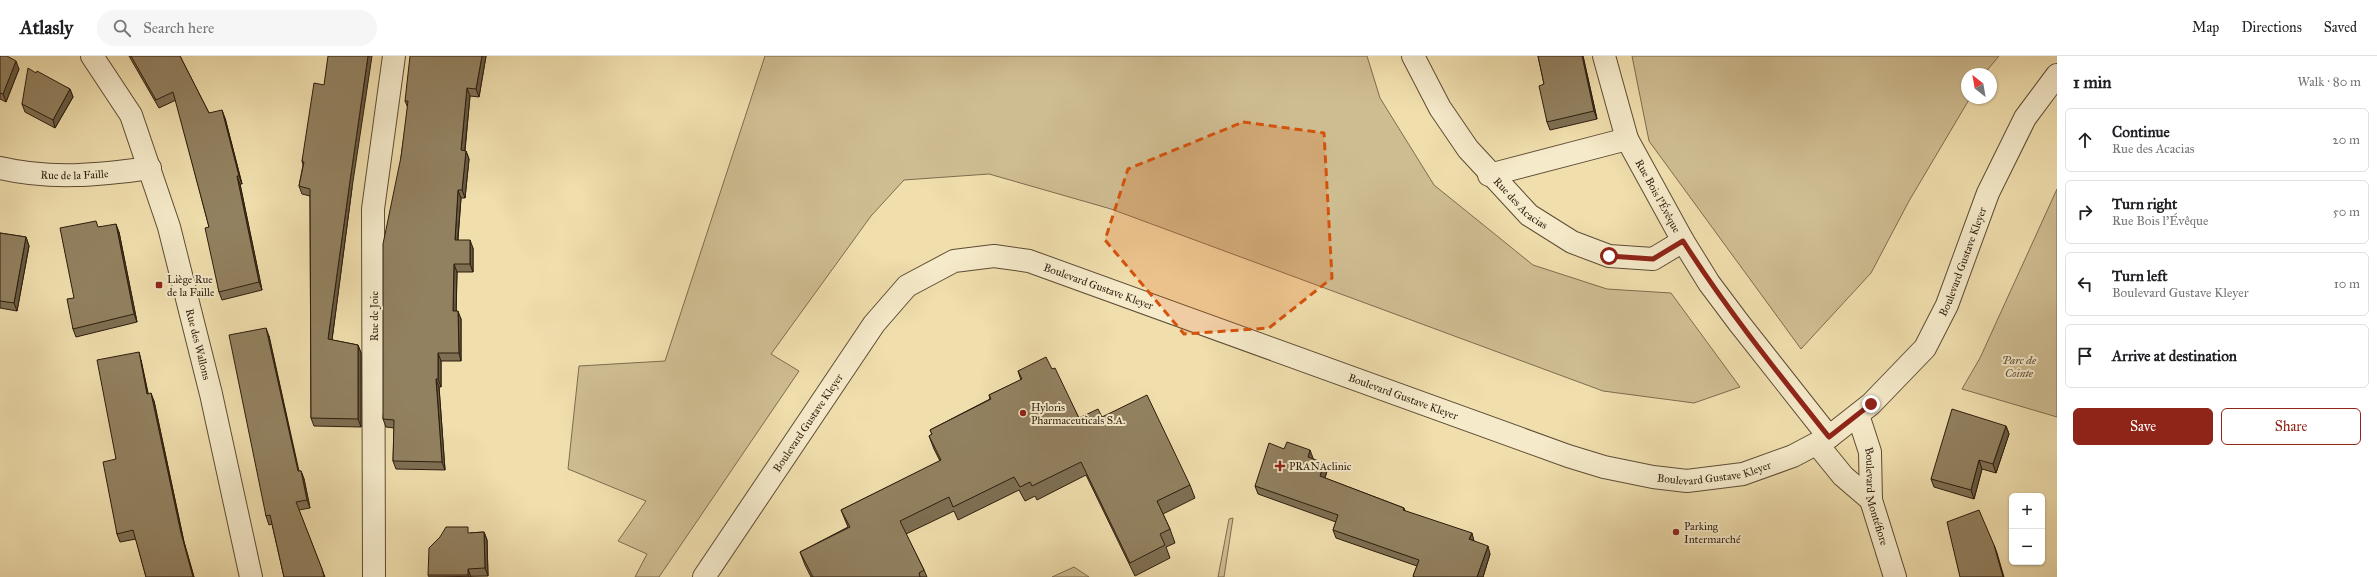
<!DOCTYPE html>
<html lang="en">
<head>
<meta charset="utf-8">
<style>
  body { margin:0; font-family:"IM FELL Great Primer",serif; background:#f6f6f6; color:#202124 }
  .controls { position:absolute; right:12px; bottom:12px; display:grid; overflow:hidden; border-radius:6px; box-shadow:0 1px 3px #0004 }
  .controls button { width:36px; height:36px; display:grid; place-items:center; padding:0; border:0; border-bottom:1px solid #e0e0e0; background:#fff; color:#202124; font:20px sans-serif }
  .compass { position:absolute; left:1961px; top:12px; width:36px; height:36px; border-radius:50%; background:#fff; box-shadow:0 1px 3px #0004; rotate:329deg }
  .stop { position:absolute; width:12px; height:12px; margin:-9px; border:3px solid #8f2418; border-radius:50%; background:#fff }
  .stop.end { background:#8f2418; border-color:#fff; box-shadow:0 1px 4px #0008 }
  .list { margin:0; padding:0; list-style:none }
  h2 { display:flex; justify-content:space-between; align-items:center; height:52px; margin:0; padding:0 16px; font-size:17px }
  h2 small { font-size:13px; font-weight:400; color:#757577 }
  .list li { display:grid; grid-template-columns:26px 1fr auto; gap:12px; align-items:center; box-sizing:border-box; height:64px; margin:0 8px 8px; padding:0 8px; border:1px solid #e0e0e0; border-radius:6px }
  .list b { display:block; font-size:15px; white-space:nowrap }
  .list p { margin:0; font-size:13px; white-space:nowrap; color:#757577 }
  .list em { font-size:13px; font-style:normal; color:#757577 }
  .actions { display:flex; gap:8px; padding:12px 16px }
  .actions a { flex:1; padding:9px 0; border:1px solid #8f2418; border-radius:6px; text-align:center; font-size:14px; color:#8f2418 }
  .actions .main { background:#8f2418; color:#fff }
  .icon { flex:none; width:22px; height:22px; fill:none; stroke:currentColor; stroke-width:2; stroke-linecap:round; stroke-linejoin:round }
  .map { position:relative; flex:none; width:2057px; height:521px; overflow:hidden }
  header { display:flex; align-items:center; gap:24px; box-sizing:border-box; height:56px; padding:0 20px; background:#fff; border-bottom:1px solid #e0e0e0 }
  header strong { font-size:19px }
  nav { display:flex; gap:22px; margin-inline-start:auto; font-size:14px }
  .search { width:280px; height:36px; background:#f6f6f6; display:flex; align-items:center; gap:10px; box-sizing:border-box; padding:0 14px; border-radius:22px; color:#757577; font-size:15px }
  main { display:flex }
  aside { flex:1; background:#fff }
  .map>svg:first-child { display:block }
</style>
</head>
<body>
<header>
<strong>Atlasly</strong>
<div class="search"><svg class="icon" aria-label="search" viewBox="0 0 24 24"><circle cx="10" cy="10" r="6"/><path d="M15 15l6 6"/></svg>Search here</div>
<nav><a>Map</a><a>Directions</a><a>Saved</a></nav>
</header>
<main>
<div class="map">
<svg width="2057" height="521" viewBox="0 0 2057 521">
  <rect width="100%" height="100%" fill="#f0dead"/>
  <filter id="stains"><feTurbulence type="fractalNoise" baseFrequency=".005" numOctaves="4"/><feColorMatrix values="0 0 0 0 .2 0 0 0 0 .09 0 0 0 0 .02 0 0 0 .5 -.17"/></filter>
  <radialGradient id="worn" r=".72"><stop offset=".6" stop-color="#630" stop-opacity="0"/><stop offset="1" stop-color="#630" stop-opacity=".3"/></radialGradient>
  <path fill="#cfbd92" stroke="#7e6c4f" d="M 765,0 L 1367,0 L 1380,42 L 1434,129 L 1533,209 L 1607,233 L 1671,237 L 1740,331 L 1694,347 L 1603,335 L 1111,153 L 989,118 L 904,124 L 871,160 L 771,298 L 799,315 L 674,499 L 659,521 L 635,521 L 647,498 L 618,485 L 646,445 L 568,413 L 579,310 L 665,305 Z
    M 1632,0 L 1999,0 L 1984,18 L 1967,18 L 1967,42 L 1970,42 L 1909,145 L 1871,217 L 1801,293 L 1649,85 Z
    M 2057,133 L 2057,361 L 1962,333 L 1980,302 Z
    M 1233,462 L 1224,521 L 1218,521 L 1229,463 Z
    M 1074,511 L 1089,521 L 1052,521 Z"/>
  <g fill="none" stroke-linecap="round" stroke-linejoin="round">
    <g stroke="#5d4c34" stroke-width="24">
      <g id="minor">
        <path id="s1" d="M 92,0 L 131,59 L 169,171 L 211,338 L 251,521"/>
        <path id="s2" d="M 1413,0 L 1440,52 L 1468,93 L 1529,159 L 1572,186 L 1609,200 L 1653,203 L 1683,185"/>
        <path id="s3" d="M 1604,0 L 1627,83 L 1683,185 L 1709,227 L 1739,267 L 1829,381"/>
        <path id="s4" d="M 0,112 C 50,124 100,119 150,112"/>
        <path d="M 1489,119 L 1627,83"/>
        <path id="s5" d="M 1858,359 L 1870,396 L 1871,444 L 1895,521"/>
        <path d="M 1817,388 L 1843,420 L 1871,444"/>
        <path d="M 374,521 L 373,153 L 394,0"/>
        <path id="s6" d="M 704,521 L 874,268 L 907,230 L 954,205 L 994,200 L 1029,205 L 1568,400 L 1604,411 L 1653,421 L 1687,425 L 1743,418 L 1793,400 L 1829,381 L 1871,348 L 1925,292 L 1947,249 L 1988,137 L 2025,62 L 2057,19"/>
      </g>
    </g>
    <use href="#minor" stroke="#f5eaca" stroke-width="22"/>
  </g>
  <path fill="#7e6f53" stroke="#2c1c0c" d="M 0,0 L 19,13 L 6,46 L 0,43 Z
    M 129,0 L 180,0 L 209,57 L 225,62 L 242,128 L 240,128 L 262,234 L 222,244 L 219,236 L 209,171 L 176,44 L 159,52 Z
    M 486,0 L 479,41 L 470,40 L 465,95 L 466,95 L 469,103 L 465,142 L 461,142 L 458,184 L 473,192 L 473,216 L 457,216 L 456,255 L 461,263 L 461,305 L 441,305 L 441,331 L 439,331 L 445,414 L 396,413 L 393,405 L 394,372 L 386,371 L 383,363 L 401,101 L 408,52 L 405,45 Z
    M 1538,0 L 1583,0 L 1597,63 L 1550,74 L 1547,66 L 1544,28 Z
    M 36,17 L 70,33 L 73,41 L 55,72 L 25,56 L 22,48 Z
    M 324,29 L 352,132 L 332,284 L 358,289 L 361,297 L 361,371 L 314,370 L 311,362 L 310,140 L 302,138 L 299,130 L 303,109 L 302,105 Z
    M 99,171 L 119,176 L 137,266 L 76,281 L 73,273 L 74,242 Z
    M 0,177 L 26,181 L 29,190 L 17,255 L 0,252 Z
    M 269,280 L 299,415 L 301,415 L 304,423 L 310,452 L 299,454 L 325,521 L 284,521 L 272,468 L 269,469 L 266,460 Z
    M 141,304 L 148,338 L 154,345 L 184,486 L 194,521 L 146,521 L 136,483 L 120,486 L 117,478 L 116,403 Z
    M 1052,313 L 1079,362 L 1102,361 L 1190,429 L 1195,442 L 1163,458 L 1170,473 L 1175,487 L 1166,491 L 1170,502 L 1135,520 L 1086,419 L 1037,444 L 1035,440 L 1025,445 L 1019,434 L 958,464 L 954,455 L 906,478 L 924,514 L 927,521 L 811,521 L 805,509 L 800,496 L 848,471 L 841,454 L 940,405 L 934,393 L 929,380 L 932,378 L 930,374 L 990,343 L 989,339 L 1021,324 L 1018,315 Z
    M 2006,370 L 2009,378 L 1996,417 L 1982,413 L 1974,443 L 1934,431 L 1931,423 Z
    M 1313,402 L 1313,403 L 1327,415 L 1325,422 L 1404,452 L 1405,455 L 1474,485 L 1490,498 L 1483,521 L 1413,521 L 1417,510 L 1336,482 L 1333,474 L 1336,466 L 1258,438 L 1255,430 Z
    M 484,476 L 487,484 L 488,520 L 429,521 L 428,519 L 470,477 Z"/>
  <path fill="#665a43" stroke="#2c1c0c" d="M 368,0 L 372,0 L 352,132 L 331,291 L 328,283 L 350,125 Z
    M 482,0 L 486,0 L 479,41 L 476,33 Z
    M 1582,0 L 1583,0 L 1597,63 L 1594,55 Z
    M 16,5 L 19,13 L 6,46 L 3,38 Z
    M 467,32 L 470,40 L 464,102 L 461,94 Z
    M 70,33 L 73,41 L 55,72 L 53,64 Z
    M 222,54 L 225,62 L 242,128 L 239,120 Z
    M 466,95 L 469,103 L 465,142 L 462,134 Z
    M 237,120 L 240,128 L 262,234 L 259,226 Z
    M 458,134 L 461,142 L 457,192 L 455,184 Z
    M 116,168 L 119,176 L 137,266 L 134,258 Z
    M 26,181 L 29,190 L 17,255 L 14,247 Z
    M 470,184 L 473,192 L 473,216 L 470,208 Z
    M 454,208 L 457,216 L 456,263 L 453,255 Z
    M 458,255 L 461,263 L 461,305 L 459,297 Z
    M 266,272 L 269,280 L 300,423 L 298,415 Z
    M 358,289 L 361,297 L 361,371 L 358,363 Z
    M 139,296 L 141,304 L 150,346 L 147,338 Z
    M 438,297 L 441,305 L 441,331 L 438,323 Z
    M 436,323 L 439,331 L 445,414 L 442,406 Z
    M 151,337 L 154,345 L 184,486 L 194,521 L 193,521 L 181,477 Z
    M 2006,370 L 2009,378 L 1996,417 L 1993,408 Z
    M 1310,394 L 1313,402 L 1311,409 L 1308,401 Z
    M 1979,404 L 1982,413 L 1974,443 L 1971,434 Z
    M 1324,407 L 1327,415 L 1323,428 L 1320,420 Z
    M 301,415 L 304,423 L 310,452 L 307,444 Z
    M 484,476 L 487,484 L 488,520 L 485,512 Z
    M 1472,477 L 1474,485 L 1469,483 Z
    M 1994,489 L 1997,497 L 2004,521 L 2003,521 Z
    M 1488,490 L 1490,498 L 1483,521 L 1477,521 Z
    M 468,513 L 471,521 L 469,521 L 468,519 Z"/>
  <path fill="#928160" stroke="#2c1c0c" d="M 0,0 L 7,0 L 16,5 L 3,38 L 0,37 Z
    M 131,0 L 180,0 L 209,57 L 222,54 L 239,120 L 237,120 L 259,226 L 219,236 L 205,172 L 209,171 L 173,36 L 156,44 Z
    M 328,0 L 368,0 L 350,125 L 328,283 L 358,289 L 358,363 L 311,362 L 310,133 L 299,130 L 304,106 L 302,105 L 314,27 L 324,29 Z
    M 410,0 L 482,0 L 476,33 L 467,32 L 461,94 L 466,95 L 462,134 L 458,134 L 455,184 L 470,184 L 470,208 L 454,208 L 453,255 L 458,255 L 459,297 L 438,297 L 438,323 L 436,323 L 442,406 L 393,405 L 394,364 L 383,363 L 383,188 L 401,101 L 408,45 L 405,45 Z
    M 1538,0 L 1582,0 L 1594,55 L 1547,66 L 1539,30 L 1544,28 Z
    M 28,12 L 36,17 L 37,15 L 70,33 L 53,64 L 22,48 Z
    M 96,165 L 98,171 L 116,168 L 134,258 L 73,273 L 67,243 L 74,242 L 60,172 Z
    M 0,177 L 26,181 L 14,247 L 0,245 Z
    M 266,272 L 298,415 L 301,415 L 307,444 L 296,446 L 322,513 L 324,521 L 284,521 L 270,459 L 266,460 L 229,279 Z
    M 139,296 L 147,338 L 151,337 L 181,477 L 193,521 L 146,521 L 133,474 L 117,478 L 103,406 L 116,403 L 97,304 Z
    M 1046,301 L 1052,313 L 1055,312 L 1079,362 L 1098,353 L 1102,361 L 1147,339 L 1190,429 L 1157,445 L 1170,473 L 1160,478 L 1165,489 L 1130,507 L 1081,406 L 1032,430 L 1030,426 L 1020,431 L 1014,421 L 953,451 L 949,441 L 900,465 L 924,514 L 919,517 L 920,521 L 813,521 L 800,496 L 850,471 L 841,454 L 941,404 L 929,380 L 932,378 L 930,374 L 991,343 L 989,339 L 1022,323 L 1018,315 Z
    M 1952,353 L 2006,370 L 1993,408 L 1979,404 L 1971,434 L 1931,423 Z
    M 1287,386 L 1310,394 L 1308,401 L 1324,407 L 1320,420 L 1404,452 L 1403,454 L 1472,477 L 1469,483 L 1488,490 L 1477,521 L 1415,521 L 1413,520 L 1419,504 L 1333,474 L 1338,459 L 1255,430 L 1269,387 L 1284,393 Z
    M 1979,454 L 1994,489 L 2003,521 L 1960,521 L 1947,466 Z
    M 446,471 L 468,471 L 468,477 L 484,476 L 485,512 L 468,513 L 468,519 L 428,519 L 429,492 L 440,481 Z"/>
  <g fill="none" stroke-linecap="round" stroke-linejoin="round">
    <path stroke="#8f2418" stroke-width="5" d="M 1609,200 L 1653,203 L 1683,185 C 1727,254 1778,317 1829,381 L 1871,348"/>
  </g>
  <path fill="#d5530c" fill-opacity="0.2" stroke="#d5530c" stroke-width="3" stroke-dasharray="8 5" stroke-linejoin="round" d="M 1243,66 L 1324,77 L 1332,222 L 1269,272 L 1184,278 L 1105,184 L 1128,113 Z"/>
  <g fill="#8f2418" stroke="#f5eaca" stroke-width="1.5">
    <rect x="155" y="225" width="8" height="8" rx="2"/>
    <circle cx="1023" cy="357" r="4"/>
    <path d="M1278 404h4v4h4v4h-4v4h-4v-4h-4v-4h4z"/>
    <circle cx="1676" cy="476" r="4"/>
  </g>
  <g text-anchor="middle" stroke-width="4" stroke-linejoin="round" paint-order="stroke">
    <g font-size="11" fill="#2c1c0c" stroke="#f5eaca">
      <text dy="4" stroke="none"><textPath href="#s4" startOffset="75">Rue de la Faille</textPath></text>
      <text dy="4" stroke="none"><textPath href="#s3" startOffset="151">Rue Bois l'Évêque</textPath></text>
      <text dy="4" stroke="none"><textPath href="#s2" startOffset="184">Rue des Acacias</textPath></text>
      <text dy="4" stroke="none"><textPath href="#s6" startOffset="1555">Boulevard Gustave Kleyer</textPath></text>
      <text dy="4" stroke="none"><textPath href="#s6" startOffset="558">Boulevard Gustave Kleyer</textPath></text>
      <text transform="translate(374 260) rotate(-90)" y="4">Rue de Joie</text>
      <text dy="4" stroke="none"><textPath href="#s1" startOffset="310">Rue des Wallons</textPath></text>
      <text dy="4" stroke="none"><textPath href="#s6" startOffset="882">Boulevard Gustave Kleyer</textPath></text>
      <text dy="4" stroke="none"><textPath href="#s6" startOffset="186">Boulevard Gustave Kleyer</textPath></text>
      <text dy="4" stroke="none"><textPath href="#s6" startOffset="1207">Boulevard Gustave Kleyer</textPath></text>
      <text dy="4" stroke="none"><textPath href="#s5" startOffset="84">Boulevard Montéfiore</textPath></text>
    </g>
    <g font-size="11" fill="#2c1c0c" stroke="#f5eaca" text-anchor="start">
      <text x="167" y="227">Liège Rue<tspan x="167" dy="13">de la Faille</tspan></text>
      <text x="1031" y="355">Hyloris<tspan x="1031" dy="13">Pharmaceuticals S.A.</tspan></text>
      <text x="1289" y="414">PRANAclinic</text>
      <text x="1684" y="474">Parking<tspan x="1684" dy="13">Intermarché</tspan></text>
    </g>
    <g font-size="11" font-style="italic" fill="#5d4c34" stroke="#f5eaca">
      <text x="2019" y="308">Parc de<tspan x="2019" dy="13">Cointe</tspan></text>
    </g>
  </g>
  <rect width="100%" height="100%" filter="url(#stains)"/>
  <rect width="100%" height="100%" fill="url(#worn)"/>
</svg>
<div class="controls">
<button>+</button>
<button>−</button>
</div>
<svg class="compass" viewBox="-18 -18 36 36"><path d="M0-13l5 13h-10z" fill="#e53935"/><path d="M0 13l5-13h-10z" fill="#757577"/></svg>
<div class="stop" style="left:1609px;top:200px"></div>
<div class="stop end" style="left:1871px;top:348px"></div>
</div>
<aside>
<h2>1 min<small>Walk · 80 m</small></h2>
<ul class="list">
<li><svg class="icon" aria-label="ahead" viewBox="0 0 24 24"><path d="M12 20V5M6 11l6-6 6 6"/></svg><div><b>Continue</b><p>Rue des Acacias</p></div><em>20 m</em></li>
<li><svg class="icon" aria-label="right" viewBox="0 0 24 24"><path d="M7 20v-9h11M14 6l5 5-5 5"/></svg><div><b>Turn right</b><p>Rue Bois l'Évêque</p></div><em>50 m</em></li>
<li><svg class="icon" aria-label="left" viewBox="0 0 24 24"><path d="M17 20v-9H6M10 6l-5 5 5 5"/></svg><div><b>Turn left</b><p>Boulevard Gustave Kleyer</p></div><em>10 m</em></li>
<li><svg class="icon" aria-label="arrive" viewBox="0 0 24 24"><path d="M6 21V4h12l-3 4 3 4H6"/></svg><div><b>Arrive at destination</b></div></li>
</ul>
<div class="actions"><a class="main">Save</a><a>Share</a></div>
</aside>
</main>
</body>
</html>
